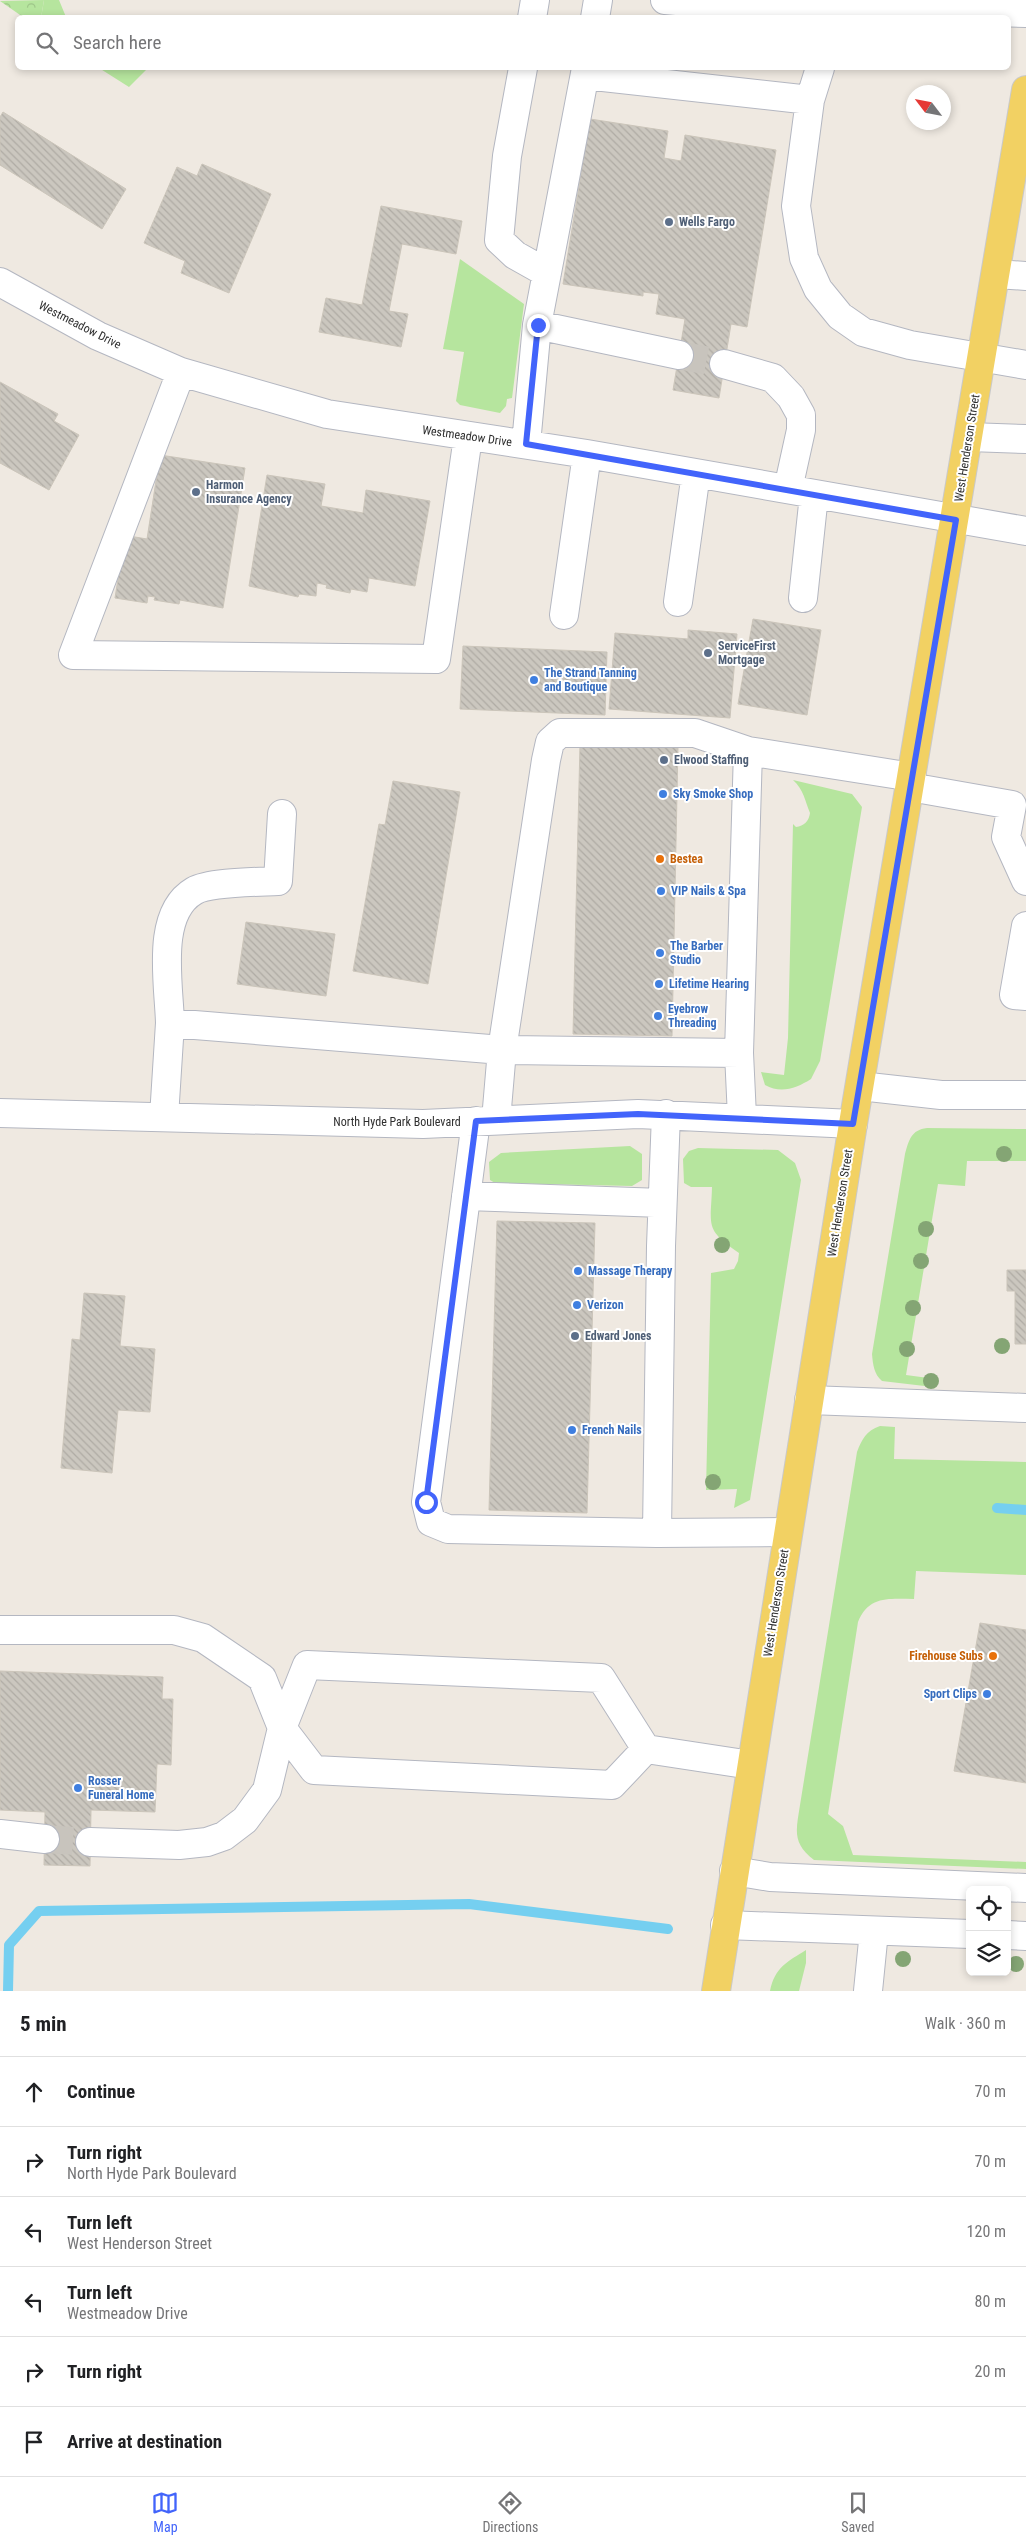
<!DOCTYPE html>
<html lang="en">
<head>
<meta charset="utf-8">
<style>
  body { margin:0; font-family:"Roboto Condensed",sans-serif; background:#f6f6f6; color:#202124 }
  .controls { position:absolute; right:15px; bottom:15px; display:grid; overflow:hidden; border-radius:8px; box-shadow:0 2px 8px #0003 }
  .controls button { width:45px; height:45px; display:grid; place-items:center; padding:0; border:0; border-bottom:1px solid #e0e0e0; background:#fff; color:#202124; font:25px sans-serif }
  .compass { position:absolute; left:906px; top:85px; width:45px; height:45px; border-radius:50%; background:#fff; box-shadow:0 2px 8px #0003; rotate:302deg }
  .stop { position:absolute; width:15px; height:15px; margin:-11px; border:4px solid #4264fb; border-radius:50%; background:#fff }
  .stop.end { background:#4264fb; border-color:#fff; box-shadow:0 1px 5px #0008 }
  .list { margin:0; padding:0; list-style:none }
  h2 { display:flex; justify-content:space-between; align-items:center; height:65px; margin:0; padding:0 20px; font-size:21px }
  h2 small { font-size:16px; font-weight:400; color:#757577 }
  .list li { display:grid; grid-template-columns:32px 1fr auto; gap:15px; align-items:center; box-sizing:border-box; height:70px; padding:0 20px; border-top:1px solid #e0e0e0 }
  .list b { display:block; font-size:19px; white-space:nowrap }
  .list p { margin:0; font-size:16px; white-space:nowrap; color:#757577 }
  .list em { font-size:16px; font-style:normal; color:#757577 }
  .icon { flex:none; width:28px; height:28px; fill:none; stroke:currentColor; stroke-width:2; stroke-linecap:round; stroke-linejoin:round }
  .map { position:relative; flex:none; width:1026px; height:1991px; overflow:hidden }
  .search { position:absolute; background:#fff; box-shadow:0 2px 8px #0003; left:15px; right:15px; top:15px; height:55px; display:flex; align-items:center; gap:12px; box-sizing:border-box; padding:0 18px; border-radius:8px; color:#757577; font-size:19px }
  .sheet { height:485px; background:#fff }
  nav { display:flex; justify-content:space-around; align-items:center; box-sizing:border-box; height:70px; border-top:1px solid #e0e0e0; background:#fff; font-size:14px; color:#757577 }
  nav a { display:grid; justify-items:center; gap:2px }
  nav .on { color:#4264fb }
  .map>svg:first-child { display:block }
</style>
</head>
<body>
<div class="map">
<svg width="1026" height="1991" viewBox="0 0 1026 1991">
  <defs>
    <pattern id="forest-crowns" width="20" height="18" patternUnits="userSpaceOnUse" patternTransform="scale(1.25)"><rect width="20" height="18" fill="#b6e59e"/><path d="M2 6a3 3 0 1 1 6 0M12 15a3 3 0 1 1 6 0" fill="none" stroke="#9dc588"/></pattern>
    <pattern id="building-back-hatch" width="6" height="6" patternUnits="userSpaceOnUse" patternTransform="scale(1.25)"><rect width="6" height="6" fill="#cbc7bf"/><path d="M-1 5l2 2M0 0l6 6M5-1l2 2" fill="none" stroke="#afaba4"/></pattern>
  </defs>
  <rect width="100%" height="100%" fill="#efe9e1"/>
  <path fill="#b6e59e" d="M 44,0 L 59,0 L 66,17 L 41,18 Z
    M 99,68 L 148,68 L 129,87 Z
    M 460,259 L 524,304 L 512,398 L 507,399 L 506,406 L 500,413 L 460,405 L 456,401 L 464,352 L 443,349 Z
    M 793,780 L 852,794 L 862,807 L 820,1061 L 811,1079 C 797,1088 781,1094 765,1085 L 761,1072 L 784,1075 L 788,1038 L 793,824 L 796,827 C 804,826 809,821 810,813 C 805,801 804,790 793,780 Z
    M 927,1128 L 1026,1129 L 1026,1161 L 967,1161 L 965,1186 L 938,1184 L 906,1375 L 936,1379 L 933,1387 L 882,1381 C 874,1374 873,1365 872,1354 L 905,1154 C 909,1140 911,1130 927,1128 Z
    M 630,1146 L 642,1154 L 642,1180 L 632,1186 L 495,1183 L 490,1180 L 489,1162 L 501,1153 Z
    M 698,1148 L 778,1150 L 795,1163 L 801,1180 L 750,1500 L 734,1508 L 737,1489 L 706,1490 L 711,1273 L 734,1269 L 738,1261 L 739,1253 C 704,1229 711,1226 712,1187 L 691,1187 L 684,1183 L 683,1159 L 689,1151 Z
    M 880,1426 L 895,1427 L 894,1459 L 1026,1462 L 1026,1575 L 916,1571 L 914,1599 C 890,1599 869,1595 858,1622 L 828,1814 L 843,1826 L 853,1855 L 1026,1862 L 1026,1869 L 814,1860 C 792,1843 796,1831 800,1805 L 857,1452 C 862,1439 866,1431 880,1426 Z
    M 806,1950 L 806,1963 L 799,1991 L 770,1991 C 775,1967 787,1962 806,1950 Z"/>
  <path fill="url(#forest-crowns)" d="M 44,0 L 41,18 L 23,17 L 0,1 Z"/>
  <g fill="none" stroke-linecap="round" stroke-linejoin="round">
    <path stroke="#75cff0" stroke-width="10" d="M 997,1508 L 1026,1510
      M 8,1991 L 9,1945 L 39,1911 L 469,1904 L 668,1929"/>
  </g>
  <path fill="url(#building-back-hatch)" stroke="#cbc5ba" d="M 3,112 L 126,189 L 102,229 L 0,165 L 0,117 Z
    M 590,119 L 668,131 L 664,158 L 681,161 L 685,135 L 776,150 L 747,327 L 731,324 L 719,398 L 673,390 L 685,319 L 656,314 L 659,294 L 643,292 L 643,296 L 563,284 Z
    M 202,164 L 271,194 L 229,293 L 181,273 L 185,261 L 144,243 L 177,167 L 197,176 Z
    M 381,206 L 462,221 L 456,254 L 402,244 L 389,311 L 408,314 L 401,347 L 319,332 L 326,298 L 362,305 Z
    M 0,382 L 58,414 L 54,421 L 79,435 L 49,490 L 0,463 Z
    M 160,455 L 245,468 L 223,608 L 180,600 L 179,604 L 154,600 L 155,597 L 148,596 L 147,603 L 115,598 L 121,560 L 125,560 L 129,536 L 147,539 Z
    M 267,475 L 325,484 L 321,506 L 363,513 L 366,490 L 430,501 L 415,586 L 369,578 L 367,592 L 351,589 L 350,593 L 326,588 L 327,585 L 317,583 L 316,596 L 299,594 L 298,597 L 249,586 Z
    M 753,619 L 821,630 L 807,715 L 738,704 Z
    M 688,630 L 737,634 L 730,718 L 609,709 L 615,633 L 688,639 Z
    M 463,646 L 607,652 L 605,715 L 460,709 Z
    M 580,744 L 678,746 L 672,1036 L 573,1034 Z
    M 393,781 L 460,792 L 428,984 L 353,971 L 379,824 L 385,825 Z
    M 246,922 L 335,934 L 326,996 L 237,984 Z
    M 497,1221 L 595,1223 L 587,1513 L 489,1510 Z
    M 1007,1270 L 1026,1270 L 1026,1344 L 1015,1344 L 1015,1291 L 1007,1291 Z
    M 84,1293 L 125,1296 L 120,1346 L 155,1349 L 150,1412 L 118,1410 L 112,1473 L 61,1468 L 72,1339 L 80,1340 Z
    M 980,1623 L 1026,1630 L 1026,1783 L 954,1771 Z
    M 0,1671 L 163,1677 L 162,1699 L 173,1699 L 171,1765 L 157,1764 L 155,1812 L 91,1810 L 90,1866 L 44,1865 L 45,1812 L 0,1810 Z"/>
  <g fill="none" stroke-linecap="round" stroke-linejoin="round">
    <path stroke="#c8c4bd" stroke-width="28" stroke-dasharray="28 14" stroke-linecap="butt" d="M 679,355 L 724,364
      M 45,1839 L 90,1842"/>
    <g stroke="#b4b7c1" stroke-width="30">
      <path id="minor" d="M 665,0 L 700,3 L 1026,13
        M 532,18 L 535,0
        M 595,18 L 598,0
        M 523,68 L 507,156 L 499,240 L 515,255 L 547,273
        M 820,68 L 810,100 L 796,206 L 804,258 L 818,289 L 840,316 L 863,332 L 910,345 L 1026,365
        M 585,75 L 810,100
        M 996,274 L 1026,276
        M 0,282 L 98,336 L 181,372 L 327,414 L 587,454 L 1026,531
        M 537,325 L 679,355
        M 724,364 L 773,378 L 791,397 L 801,415 L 801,430 L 788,489
        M 181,372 L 73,655 L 436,659 L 468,437
        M 969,437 L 1026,439
        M 526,444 L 537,325 L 586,68
        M 803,598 L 814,495
        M 678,602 L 696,473
        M 564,615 L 587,454
        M 910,787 L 1012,805 L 1006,837 L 1026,881
        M 1026,926 L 1014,995 L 1026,996
        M 170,1023 C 169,984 155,914 194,891 C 209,882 259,882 278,881 L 282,814
        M 860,1086 L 941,1095 L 1026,1095
        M 0,1113 L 423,1124 L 638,1114 L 853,1124
        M 164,1117 L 170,1023 L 502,1050 L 739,1053
        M 742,1117 L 739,1053 L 748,751
        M 496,1120 L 502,1050 L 546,760 L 550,742 L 560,733 L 695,733 L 748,751 L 912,777
        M 476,1121 L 426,1502 L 431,1522 L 448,1529 L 657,1533 L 787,1532
        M 466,1196 L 662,1203
        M 809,1400 L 1026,1408
        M 657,1533 L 661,1246 L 666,1114
        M 0,1630 L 174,1630 L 203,1638 L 262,1678 L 282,1728 L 267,1790 L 245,1820 L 224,1836 L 207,1842 L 179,1845 L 90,1842
        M 646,1749 L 612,1785 L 314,1770 L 282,1728 L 307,1665 L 601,1678 L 646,1749 L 751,1765
        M 0,1834 L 45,1839
        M 734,1871 L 770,1877 L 1026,1888
        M 725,1925 L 970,1934
        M 1007,1935 L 1026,1936
        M 868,1991 L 874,1931"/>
    </g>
    <g stroke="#c9c9c9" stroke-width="30">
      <path id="major" d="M 716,1991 L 853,1124 L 1026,90"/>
    </g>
    <use href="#minor" stroke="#fff" stroke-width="28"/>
    <use href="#major" stroke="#f2d163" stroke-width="28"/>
  </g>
  <g fill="#84a574">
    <circle cx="1004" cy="1154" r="8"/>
    <circle cx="926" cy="1229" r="8"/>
    <circle cx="722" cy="1245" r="8"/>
    <circle cx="921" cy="1261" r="8"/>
    <circle cx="913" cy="1308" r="8"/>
    <circle cx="1002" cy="1346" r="8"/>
    <circle cx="907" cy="1349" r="8"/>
    <circle cx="931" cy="1381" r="8"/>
    <circle cx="713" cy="1482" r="8"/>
    <circle cx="903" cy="1959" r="8"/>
    <circle cx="1016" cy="1964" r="8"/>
  </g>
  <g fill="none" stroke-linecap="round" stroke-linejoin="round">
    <path stroke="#4264fb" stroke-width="6" d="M 426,1502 L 476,1121 L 638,1114 L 853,1124 L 956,520 L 526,444 L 538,325"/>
  </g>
  <g fill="#5c6f8a" stroke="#fff" stroke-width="2">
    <circle cx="669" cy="222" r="5"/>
    <circle cx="196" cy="492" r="5"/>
    <circle cx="708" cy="653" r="5"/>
    <circle cx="664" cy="760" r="5"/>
    <circle cx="575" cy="1336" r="5"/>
  </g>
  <g fill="#3f7fe0" stroke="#fff" stroke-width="2">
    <circle cx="534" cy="680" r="5"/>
    <circle cx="663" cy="794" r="5"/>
    <circle cx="661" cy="891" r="5"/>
    <circle cx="660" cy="953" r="5"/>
    <circle cx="659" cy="984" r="5"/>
    <circle cx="658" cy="1016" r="5"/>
    <circle cx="578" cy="1271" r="5"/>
    <circle cx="577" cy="1305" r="5"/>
    <circle cx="572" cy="1430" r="5"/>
    <circle cx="987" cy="1694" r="5"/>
    <circle cx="78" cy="1788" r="5"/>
  </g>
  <g fill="#e8710a" stroke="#fff" stroke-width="2">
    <circle cx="660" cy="859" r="5"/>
    <circle cx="993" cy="1656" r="5"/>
  </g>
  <g text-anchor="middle" stroke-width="4" stroke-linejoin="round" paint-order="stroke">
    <g font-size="12" font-weight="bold" fill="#4e5e75" stroke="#fff" text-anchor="start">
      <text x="679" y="226">Wells Fargo</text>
      <text x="206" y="489">Harmon<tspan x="206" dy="14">Insurance Agency</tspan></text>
      <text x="718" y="650">ServiceFirst<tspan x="718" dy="14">Mortgage</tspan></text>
      <text x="674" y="764">Elwood Staffing</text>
      <text x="585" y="1340">Edward Jones</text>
    </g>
    <g font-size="12" fill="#2e2e2e" stroke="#fff">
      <text transform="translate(80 325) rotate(27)" y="4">Westmeadow Drive</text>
      <text transform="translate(467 436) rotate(8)" y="4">Westmeadow Drive</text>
      <text transform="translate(967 448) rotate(-81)" y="4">West Henderson Street</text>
      <text x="397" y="1126">North Hyde Park Boulevard</text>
      <text transform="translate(840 1203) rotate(-81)" y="4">West Henderson Street</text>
      <text transform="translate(776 1603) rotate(-81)" y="4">West Henderson Street</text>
    </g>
    <g font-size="12" font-weight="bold" fill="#366cbe" stroke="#fff" text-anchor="start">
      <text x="544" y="677">The Strand Tanning<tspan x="544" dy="14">and Boutique</tspan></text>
      <text x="673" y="798">Sky Smoke Shop</text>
      <text x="671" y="895">VIP Nails &amp; Spa</text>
      <text x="670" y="950">The Barber<tspan x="670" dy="14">Studio</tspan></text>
      <text x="669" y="988">Lifetime Hearing</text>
      <text x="668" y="1013">Eyebrow<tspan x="668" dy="14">Threading</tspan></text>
      <text x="588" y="1275">Massage Therapy</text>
      <text x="587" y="1309">Verizon</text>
      <text x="582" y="1434">French Nails</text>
      <text x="977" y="1698" text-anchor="end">Sport Clips</text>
      <text x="88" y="1785">Rosser<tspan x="88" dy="14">Funeral Home</tspan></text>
    </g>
    <g font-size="12" font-weight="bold" fill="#c56008" stroke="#fff" text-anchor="start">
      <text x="670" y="863">Bestea</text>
      <text x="983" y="1660" text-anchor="end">Firehouse Subs</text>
    </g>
  </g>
</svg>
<div class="controls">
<button><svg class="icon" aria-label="locate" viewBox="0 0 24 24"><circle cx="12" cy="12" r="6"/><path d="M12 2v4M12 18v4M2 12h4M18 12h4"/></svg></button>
<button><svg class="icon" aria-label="layers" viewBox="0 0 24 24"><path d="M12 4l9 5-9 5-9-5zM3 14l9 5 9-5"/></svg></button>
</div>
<svg class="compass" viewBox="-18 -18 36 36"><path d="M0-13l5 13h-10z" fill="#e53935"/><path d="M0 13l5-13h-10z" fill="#757577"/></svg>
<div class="stop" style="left:426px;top:1502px"></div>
<div class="stop end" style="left:538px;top:325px"></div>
<div class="search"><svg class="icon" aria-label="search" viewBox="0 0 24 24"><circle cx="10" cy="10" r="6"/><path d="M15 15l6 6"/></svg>Search here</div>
</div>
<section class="sheet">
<h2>5 min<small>Walk · 360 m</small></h2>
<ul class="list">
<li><svg class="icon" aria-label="ahead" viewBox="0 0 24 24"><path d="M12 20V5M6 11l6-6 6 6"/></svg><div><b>Continue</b></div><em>70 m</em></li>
<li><svg class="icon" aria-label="right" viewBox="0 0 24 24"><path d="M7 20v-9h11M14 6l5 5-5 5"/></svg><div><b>Turn right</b><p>North Hyde Park Boulevard</p></div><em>70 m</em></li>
<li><svg class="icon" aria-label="left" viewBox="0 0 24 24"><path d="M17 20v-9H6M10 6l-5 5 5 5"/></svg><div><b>Turn left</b><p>West Henderson Street</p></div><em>120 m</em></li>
<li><svg class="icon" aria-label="left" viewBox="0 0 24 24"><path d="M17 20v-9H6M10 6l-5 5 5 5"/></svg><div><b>Turn left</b><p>Westmeadow Drive</p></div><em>80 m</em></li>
<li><svg class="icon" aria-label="right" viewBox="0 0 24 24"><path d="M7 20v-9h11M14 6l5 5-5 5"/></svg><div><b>Turn right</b></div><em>20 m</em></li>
<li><svg class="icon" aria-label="arrive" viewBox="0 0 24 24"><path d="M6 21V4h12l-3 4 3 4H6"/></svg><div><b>Arrive at destination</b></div></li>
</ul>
</section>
<nav>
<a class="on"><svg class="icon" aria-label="map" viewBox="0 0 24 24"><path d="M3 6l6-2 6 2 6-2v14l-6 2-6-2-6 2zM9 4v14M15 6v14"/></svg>Map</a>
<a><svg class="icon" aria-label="directions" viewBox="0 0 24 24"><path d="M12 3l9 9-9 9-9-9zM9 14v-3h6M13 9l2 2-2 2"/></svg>Directions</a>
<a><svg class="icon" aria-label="saved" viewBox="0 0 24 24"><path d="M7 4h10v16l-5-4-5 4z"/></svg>Saved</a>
</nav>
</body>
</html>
